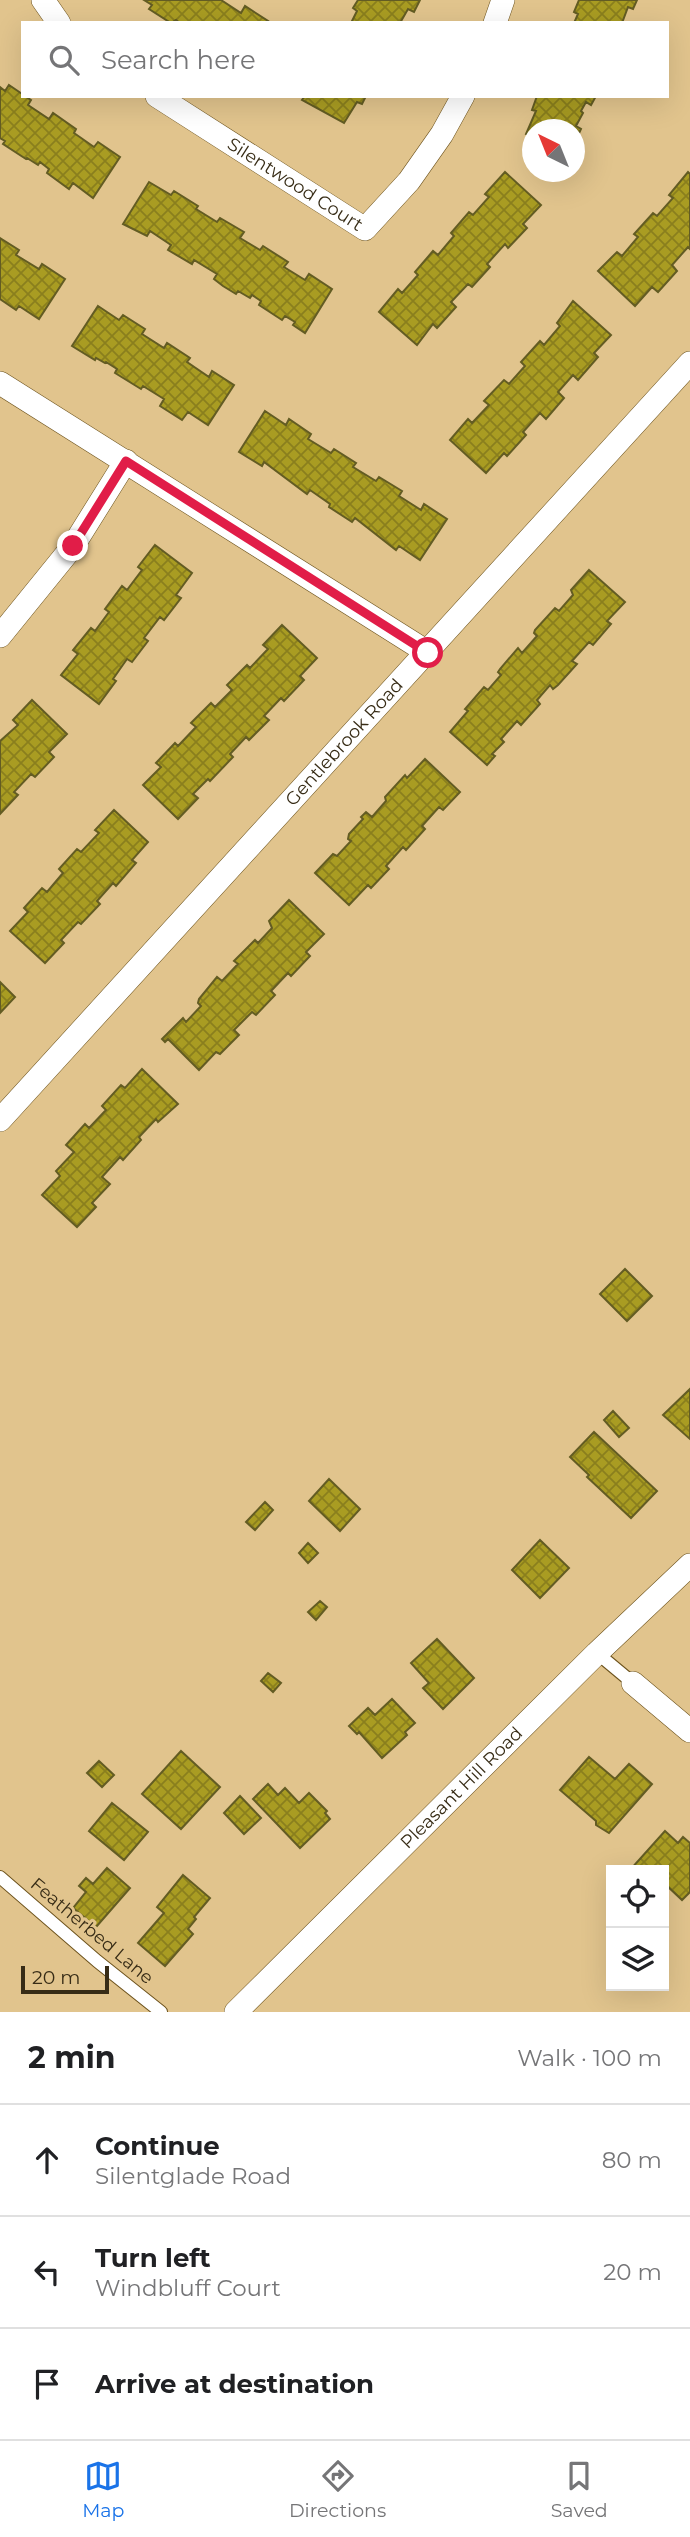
<!DOCTYPE html>
<html lang="en">
<head>
<meta charset="utf-8">
<style>
  body { margin:0; font-family:Montserrat,sans-serif; background:#f2f2f2; color:#202124 }
  .controls { position:absolute; right:21px; bottom:21px; display:grid; overflow:hidden; border-radius:0px; box-shadow:0 7px 28px #0002 }
  .controls button { width:63px; height:63px; display:grid; place-items:center; padding:0; border:0; border-bottom:2px solid #e0e0e0; background:#fff; color:#202124; font:35px sans-serif }
  .compass { position:absolute; left:522px; top:119px; width:63px; height:63px; border-radius:50%; background:#fff; box-shadow:0 7px 28px #0002; rotate:317deg }
  .scale { position:absolute; left:21px; bottom:18px; width:88px; box-sizing:border-box; padding-left:7px; border:4px solid #372c16; border-top:0; font-size:19px; line-height:24px; white-space:nowrap; color:#372c16; -webkit-text-stroke:5px #e1c48d; paint-order:stroke }
  .stop { position:absolute; width:21px; height:21px; margin:-16px; border:5px solid #e11d48; border-radius:50%; background:#fff }
  .stop.end { background:#e11d48; border-color:#fff; box-shadow:0 2px 7px #0008 }
  .list { margin:0; padding:0; list-style:none }
  h2 { display:flex; justify-content:space-between; align-items:center; height:91px; margin:0; padding:0 28px; font-size:30px }
  h2 small { font-size:23px; font-weight:400; color:#757577 }
  .list li { display:grid; grid-template-columns:46px 1fr auto; gap:21px; align-items:center; box-sizing:border-box; height:112px; padding:0 28px; border-top:2px solid #e0e0e0 }
  .list b { display:block; font-size:26px; white-space:nowrap }
  .list p { margin:0; font-size:23px; white-space:nowrap; color:#757577 }
  .list em { font-size:23px; font-style:normal; color:#757577 }
  .icon { flex:none; width:38px; height:38px; fill:none; stroke:currentColor; stroke-width:2; stroke-linecap:round; stroke-linejoin:round }
  .map { position:relative; flex:none; width:690px; height:2012px; overflow:hidden }
  .search { position:absolute; background:#fff; box-shadow:0 7px 28px #0002; left:21px; right:21px; top:21px; height:77px; display:flex; align-items:center; gap:18px; box-sizing:border-box; padding:0 24px; border-radius:0px; color:#757577; font-size:26px }
  .sheet { height:427px; background:#fff }
  nav { display:flex; justify-content:space-around; align-items:center; box-sizing:border-box; height:98px; border-top:2px solid #e0e0e0; background:#fff; font-size:19px; color:#757577 }
  nav a { display:grid; justify-items:center; gap:4px }
  nav .on { color:#1a73e8 }
  .map>svg:first-child { display:block }
</style>
</head>
<body>
<div class="map">
<svg width="690" height="2012" viewBox="0 0 690 2012">
  <defs>
    <pattern id="building-cross-hatch" width="8" height="8" patternUnits="userSpaceOnUse" patternTransform="scale(1.75)"><rect width="8" height="8" fill="#a99c22"/><path d="M0 0l8 8M0 8l8-8" fill="none" stroke="#8a7f1d"/></pattern>
  </defs>
  <rect width="100%" height="100%" fill="#e1c48d"/>
  <path fill="url(#building-cross-hatch)" stroke="#635c23" stroke-width="2" d="M 144,0 L 221,0 L 241,13 L 245,6 L 268,21 L 266,23 L 180,23 L 176,20 L 171,23 L 149,9 L 152,5 Z
    M 358,0 L 420,0 L 414,12 L 408,9 L 400,23 L 351,23 L 357,11 L 353,8 Z
    M 579,0 L 637,0 L 633,9 L 628,7 L 622,23 L 574,23 L 578,14 L 574,12 Z
    M 9,85 L 31,100 L 28,105 L 49,119 L 53,113 L 76,129 L 74,133 L 94,147 L 98,142 L 120,157 L 93,198 L 73,183 L 69,189 L 47,173 L 49,169 L 40,162 L 38,165 L 27,158 L 26,159 L 3,144 L 5,141 L 0,138 L 0,87 L 5,91 Z
    M 305,96 L 366,96 L 362,104 L 357,102 L 344,123 L 302,100 Z
    M 537,96 L 596,96 L 591,105 L 586,102 L 581,111 L 583,113 L 576,126 L 581,129 L 574,144 L 574,130 L 532,130 L 532,137 L 526,134 L 536,111 L 532,110 Z
    M 505,172 L 541,205 L 523,224 L 527,228 L 508,248 L 505,244 L 487,264 L 490,267 L 472,287 L 468,284 L 451,302 L 456,307 L 437,328 L 433,324 L 417,345 L 379,312 L 398,289 L 402,293 L 418,275 L 415,272 L 433,251 L 438,255 L 454,236 L 451,233 L 469,212 L 473,215 L 489,197 L 485,194 Z
    M 688,172 L 690,174 L 690,249 L 688,247 L 672,265 L 677,271 L 658,292 L 652,287 L 635,306 L 598,271 L 617,252 L 622,256 L 638,237 L 634,234 L 653,213 L 657,216 L 673,198 L 669,195 Z
    M 149,182 L 171,195 L 174,191 L 198,206 L 196,209 L 217,222 L 220,218 L 244,232 L 240,238 L 260,250 L 263,246 L 288,262 L 284,267 L 305,280 L 309,274 L 332,289 L 305,333 L 293,325 L 295,322 L 285,316 L 282,320 L 259,305 L 261,301 L 252,295 L 250,298 L 238,291 L 236,294 L 223,286 L 214,279 L 217,274 L 194,260 L 192,264 L 168,250 L 171,245 L 150,231 L 147,236 L 123,224 Z
    M 0,238 L 19,250 L 16,255 L 39,269 L 42,264 L 65,279 L 39,319 L 19,306 L 16,310 L 0,299 Z
    M 573,301 L 611,335 L 594,353 L 598,357 L 578,380 L 573,375 L 558,392 L 564,398 L 546,419 L 540,413 L 523,432 L 526,435 L 507,456 L 504,453 L 486,473 L 450,440 L 468,419 L 472,423 L 489,405 L 484,401 L 504,380 L 509,384 L 525,366 L 521,362 L 540,341 L 544,345 L 560,326 L 557,323 Z
    M 98,306 L 119,320 L 123,315 L 145,329 L 142,334 L 164,348 L 167,343 L 190,358 L 187,362 L 209,377 L 212,371 L 234,385 L 208,425 L 188,412 L 182,420 L 160,406 L 164,399 L 143,386 L 141,389 L 115,373 L 117,369 L 106,362 L 105,363 L 96,358 L 95,360 L 72,346 Z
    M 265,411 L 286,425 L 289,419 L 311,434 L 308,439 L 331,453 L 334,449 L 356,463 L 353,467 L 376,481 L 379,477 L 402,491 L 399,496 L 421,510 L 424,504 L 447,519 L 420,560 L 399,546 L 396,550 L 355,518 L 352,522 L 329,507 L 330,504 L 310,490 L 307,494 L 264,462 L 262,466 L 239,452 Z
    M 155,545 L 192,573 L 176,595 L 181,598 L 164,620 L 160,617 L 144,638 L 148,641 L 132,662 L 127,659 L 113,679 L 116,681 L 99,704 L 61,675 L 78,654 L 73,650 L 91,628 L 95,631 L 109,612 L 105,609 L 122,586 L 127,590 L 142,570 L 138,567 Z
    M 589,570 L 625,602 L 607,621 L 611,624 L 593,645 L 589,642 L 572,661 L 577,664 L 558,685 L 553,689 L 550,685 L 537,700 L 540,704 L 521,725 L 517,721 L 501,739 L 504,742 L 492,754 L 495,756 L 487,765 L 450,732 L 468,711 L 465,709 L 484,687 L 488,690 L 501,675 L 498,672 L 500,669 L 518,648 L 522,653 L 537,636 L 534,633 L 535,630 L 555,608 L 559,611 L 573,595 L 571,590 Z
    M 282,625 L 317,658 L 300,676 L 304,680 L 284,701 L 281,698 L 264,716 L 269,720 L 249,740 L 246,737 L 230,754 L 233,757 L 210,781 L 208,779 L 193,794 L 198,798 L 178,819 L 143,785 L 161,767 L 156,763 L 175,743 L 178,746 L 196,727 L 191,723 L 211,703 L 215,707 L 232,690 L 227,685 L 247,665 L 250,668 L 268,649 L 263,645 Z
    M 32,700 L 67,734 L 49,752 L 54,757 L 35,777 L 31,774 L 14,792 L 18,795 L 0,814 L 0,741 L 18,725 L 13,720 Z
    M 425,759 L 460,792 L 443,810 L 439,807 L 422,826 L 425,829 L 406,850 L 403,847 L 386,866 L 389,869 L 371,888 L 368,885 L 349,905 L 315,873 L 333,854 L 337,856 L 351,841 L 348,839 L 349,834 L 363,819 L 361,817 L 366,812 L 372,817 L 386,801 L 385,797 L 405,775 L 407,778 Z
    M 114,810 L 148,842 L 132,860 L 136,863 L 116,886 L 113,883 L 97,901 L 100,904 L 81,924 L 78,922 L 61,940 L 64,943 L 45,963 L 10,931 L 28,912 L 24,908 L 42,888 L 47,892 L 63,873 L 59,869 L 77,849 L 81,852 L 99,833 L 95,830 Z
    M 289,900 L 324,934 L 306,952 L 310,956 L 291,976 L 288,973 L 271,991 L 275,995 L 256,1015 L 252,1012 L 234,1030 L 239,1035 L 220,1054 L 216,1052 L 199,1070 L 168,1039 L 165,1042 L 162,1039 L 183,1018 L 186,1022 L 201,1006 L 198,1003 L 199,999 L 217,977 L 222,981 L 238,964 L 234,961 L 255,940 L 258,943 L 272,928 L 269,921 Z
    M 0,982 L 15,997 L 0,1013 Z
    M 142,1069 L 178,1104 L 158,1122 L 156,1119 L 139,1137 L 141,1140 L 123,1160 L 120,1157 L 102,1177 L 110,1184 L 92,1203 L 96,1207 L 77,1227 L 42,1195 L 60,1176 L 56,1171 L 74,1152 L 66,1145 L 85,1124 L 89,1128 L 106,1110 L 102,1106 L 121,1085 L 125,1088 Z
    M 625,1269 L 652,1296 L 627,1321 L 600,1294 Z
    M 690,1389 L 690,1439 L 663,1415 Z
    M 613,1411 L 629,1428 L 619,1437 L 604,1420 Z
    M 594,1432 L 657,1491 L 631,1518 L 587,1477 L 589,1475 L 570,1457 Z
    M 329,1479 L 360,1509 L 340,1531 L 309,1501 Z
    M 265,1502 L 273,1510 L 255,1530 L 246,1522 Z
    M 540,1540 L 569,1568 L 540,1598 L 512,1570 Z
    M 308,1543 L 318,1553 L 308,1563 L 299,1553 Z
    M 320,1601 L 327,1607 L 316,1620 L 308,1612 Z
    M 437,1639 L 474,1678 L 443,1709 L 423,1688 L 429,1683 L 411,1663 Z
    M 268,1673 L 281,1683 L 273,1692 L 261,1681 Z
    M 392,1699 L 415,1723 L 405,1732 L 407,1735 L 382,1758 L 359,1732 L 357,1734 L 349,1726 L 368,1708 L 375,1715 Z
    M 181,1751 L 220,1787 L 181,1829 L 142,1794 Z
    M 589,1757 L 615,1779 L 629,1764 L 652,1784 L 609,1833 L 596,1825 L 596,1821 L 560,1790 Z
    M 99,1761 L 114,1775 L 102,1787 L 87,1773 Z
    M 268,1784 L 278,1795 L 285,1788 L 299,1803 L 309,1793 L 327,1811 L 325,1813 L 330,1819 L 300,1848 L 253,1799 Z
    M 240,1796 L 261,1818 L 244,1834 L 224,1813 Z
    M 112,1803 L 148,1832 L 124,1860 L 89,1831 Z
    M 665,1831 L 678,1843 L 683,1837 L 690,1843 L 690,1892 L 682,1900 L 664,1883 L 664,1870 L 630,1870 Z
    M 107,1868 L 130,1888 L 96,1927 L 73,1908 L 86,1892 L 79,1886 L 86,1878 L 93,1884 Z
    M 183,1875 L 210,1898 L 194,1917 L 196,1919 L 188,1929 L 193,1934 L 165,1966 L 138,1943 L 164,1913 L 157,1907 Z"/>
  <g fill="none" stroke-linecap="round" stroke-linejoin="round">
    <g stroke="#6d531d" stroke-width="14">
      <path id="lane" d="M 597,1653 L 633,1683
        M 0,1877 L 97,1961 L 161,2012"/>
    </g>
    <g stroke="#6d531d" stroke-width="24">
      <g id="street">
        <path d="M 43,0 L 59,23"/>
        <path d="M 495,23 L 503,0"/>
        <path id="s1" d="M 157,96 L 365,229 L 409,181 L 442,134 L 463,96"/>
        <path d="M 0,383 L 427,652"/>
        <path d="M 0,636 L 73,546 L 126,461"/>
        <path id="s2" d="M 0,1120 L 690,363"/>
        <path d="M 633,1683 L 690,1731"/>
        <path id="s3" d="M 236,2012 L 597,1653 L 690,1565"/>
      </g>
    </g>
    <use href="#lane" stroke="#fff" stroke-width="12"/>
    <use href="#street" stroke="#fff" stroke-width="23"/>
  </g>
  <g fill="none" stroke-linecap="round" stroke-linejoin="round">
    <path stroke="#e11d48" stroke-width="9" d="M 73,546 L 126,461 L 428,653"/>
  </g>
  <g text-anchor="middle" stroke-width="6" stroke-linejoin="round" paint-order="stroke">
    <g font-size="18" fill="#372c16" stroke="#e1c48d">
      <text dy="6" stroke="none"><textPath href="#s1" startOffset="164">Silentwood Court</textPath></text>
      <text dy="6" stroke="none"><textPath href="#s2" startOffset="511">Gentlebrook Road</textPath></text>
      <text dy="6" stroke="none"><textPath href="#s3" startOffset="318">Pleasant Hill Road</textPath></text>
      <text transform="translate(92 1931) rotate(40)" y="6">Featherbed Lane</text>
    </g>
  </g>
</svg>
<div class="controls">
<button><svg class="icon" aria-label="locate" viewBox="0 0 24 24"><circle cx="12" cy="12" r="6"/><path d="M12 2v4M12 18v4M2 12h4M18 12h4"/></svg></button>
<button><svg class="icon" aria-label="layers" viewBox="0 0 24 24"><path d="M12 4l9 5-9 5-9-5zM3 14l9 5 9-5"/></svg></button>
</div>
<svg class="compass" viewBox="-18 -18 36 36"><path d="M0-13l5 13h-10z" fill="#e53935"/><path d="M0 13l5-13h-10z" fill="#757577"/></svg>
<div class="scale">20 m</div>
<div class="stop" style="left:428px;top:653px"></div>
<div class="stop end" style="left:73px;top:546px"></div>
<div class="search"><svg class="icon" aria-label="search" viewBox="0 0 24 24"><circle cx="10" cy="10" r="6"/><path d="M15 15l6 6"/></svg>Search here</div>
</div>
<section class="sheet">
<h2>2 min<small>Walk · 100 m</small></h2>
<ul class="list">
<li><svg class="icon" aria-label="ahead" viewBox="0 0 24 24"><path d="M12 20V5M6 11l6-6 6 6"/></svg><div><b>Continue</b><p>Silentglade Road</p></div><em>80 m</em></li>
<li><svg class="icon" aria-label="left" viewBox="0 0 24 24"><path d="M17 20v-9H6M10 6l-5 5 5 5"/></svg><div><b>Turn left</b><p>Windbluff Court</p></div><em>20 m</em></li>
<li><svg class="icon" aria-label="arrive" viewBox="0 0 24 24"><path d="M6 21V4h12l-3 4 3 4H6"/></svg><div><b>Arrive at destination</b></div></li>
</ul>
</section>
<nav>
<a class="on"><svg class="icon" aria-label="map" viewBox="0 0 24 24"><path d="M3 6l6-2 6 2 6-2v14l-6 2-6-2-6 2zM9 4v14M15 6v14"/></svg>Map</a>
<a><svg class="icon" aria-label="directions" viewBox="0 0 24 24"><path d="M12 3l9 9-9 9-9-9zM9 14v-3h6M13 9l2 2-2 2"/></svg>Directions</a>
<a><svg class="icon" aria-label="saved" viewBox="0 0 24 24"><path d="M7 4h10v16l-5-4-5 4z"/></svg>Saved</a>
</nav>
</body>
</html>
